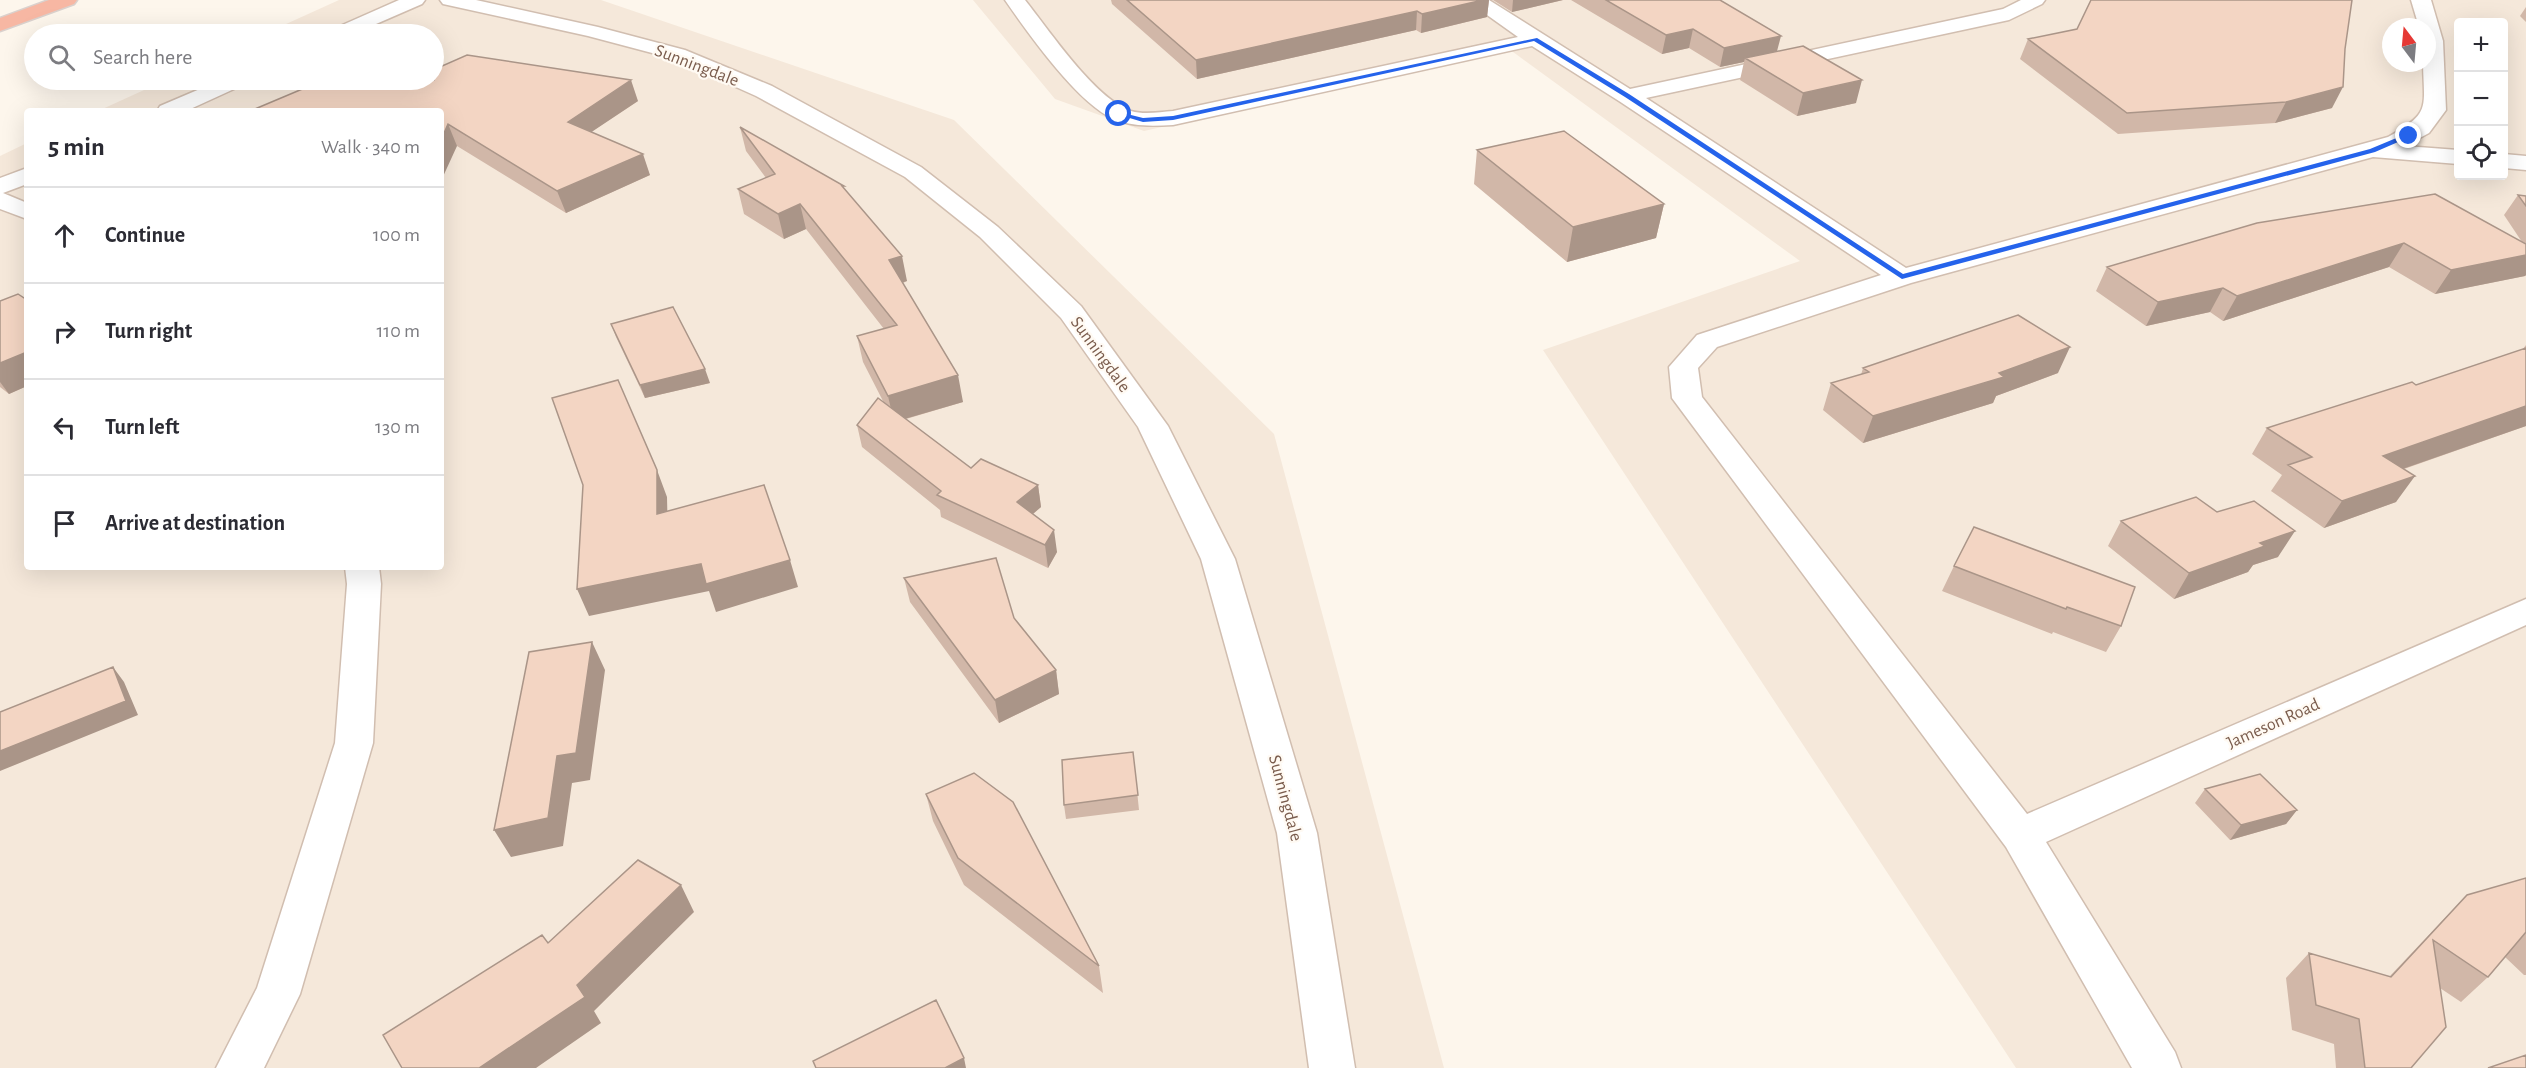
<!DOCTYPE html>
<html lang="en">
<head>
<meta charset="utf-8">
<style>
  body { margin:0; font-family:"Alegreya Sans",sans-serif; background:#f2f2f3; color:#2b2b33 }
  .controls { position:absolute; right:18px; top:18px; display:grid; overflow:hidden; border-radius:6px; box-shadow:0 6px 24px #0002 }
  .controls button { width:54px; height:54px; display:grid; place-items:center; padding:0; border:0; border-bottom:2px solid #e1e1e2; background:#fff; color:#2b2b33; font:30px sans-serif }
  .compass { position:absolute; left:2382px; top:18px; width:54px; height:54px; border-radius:50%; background:#fff; box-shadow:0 6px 24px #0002; rotate:344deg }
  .stop { position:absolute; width:18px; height:18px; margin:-14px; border:4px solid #2563eb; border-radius:50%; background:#fff }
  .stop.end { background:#2563eb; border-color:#fff; box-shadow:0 2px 6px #0008 }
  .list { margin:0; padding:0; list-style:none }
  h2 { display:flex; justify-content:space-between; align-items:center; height:78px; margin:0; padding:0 24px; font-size:26px }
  h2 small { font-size:20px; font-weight:400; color:#7c7c81 }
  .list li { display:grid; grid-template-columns:39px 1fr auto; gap:18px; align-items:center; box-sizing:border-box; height:96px; padding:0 24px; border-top:2px solid #e1e1e2 }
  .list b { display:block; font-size:22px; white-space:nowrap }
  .list em { font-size:20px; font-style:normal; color:#7c7c81 }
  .icon { flex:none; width:33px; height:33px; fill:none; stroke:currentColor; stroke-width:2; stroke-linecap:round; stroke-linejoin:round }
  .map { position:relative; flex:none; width:2526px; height:1068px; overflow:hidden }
  .search { position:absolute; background:#fff; box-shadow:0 6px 24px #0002; left:24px; top:24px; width:420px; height:66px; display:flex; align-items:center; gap:15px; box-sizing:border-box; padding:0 21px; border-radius:33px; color:#7c7c81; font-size:22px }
  .panel { position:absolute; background:#fff; box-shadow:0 6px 24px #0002; left:24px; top:108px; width:420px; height:462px; border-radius:6px }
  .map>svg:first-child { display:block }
</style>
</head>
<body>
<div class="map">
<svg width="2526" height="1068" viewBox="0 0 2526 1068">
  <rect width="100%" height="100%" fill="#fdf6ec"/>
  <path fill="#f5e8da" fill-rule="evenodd" d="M 339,0 L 601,0 L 954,120 L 1274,434 L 1444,1068 L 0,1068 L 0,156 L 27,143 L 27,567 L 441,567 L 441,111 L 98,111 L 166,80 L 434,80 L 434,34 L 264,34 Z
    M 973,0 L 2526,0 L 2526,1068 L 2016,1068 L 1543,350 L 1800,261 L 1509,49 L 1144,131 L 1055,99 ZM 2458,22 L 2504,22 L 2504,176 L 2458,176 ZM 2391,27 L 2427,27 L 2427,63 L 2391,63 Z"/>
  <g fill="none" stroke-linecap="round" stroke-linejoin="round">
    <g stroke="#d1beb0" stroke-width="3">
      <path id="minor" d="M 399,0 L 425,0 L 422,4 L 353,34 L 328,34 L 331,30 Z
        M 440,0 L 476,0 L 598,27 L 685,50 L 772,86 L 921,167 L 998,227 L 1081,306 L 1168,426 L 1235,559 L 1317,833 L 1355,1068 L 1309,1068 L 1277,833 L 1201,559 L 1138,427 L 1061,318 L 980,237 L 905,177 L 756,96 L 671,58 L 588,36 L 443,4 Z
        M 1005,0 L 1025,0 C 1049,30 1095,99 1131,111 C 1144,115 1160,112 1173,111 L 1518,37 L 1466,0 L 1489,0 L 1630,89 L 2003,9 L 2021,0 L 2045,0 L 2042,4 L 2009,20 L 1646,98 L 1906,268 L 2388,137 C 2431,113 2424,109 2423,63 L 2427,63 L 2427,27 L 2419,27 L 2411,0 L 2431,0 L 2443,41 L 2446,110 L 2429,133 L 2405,146 L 2458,150 L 2458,164 L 2373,157 L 1911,283 L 1717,347 L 1698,368 L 1702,397 L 2027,814 L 2526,599 L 2526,625 L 2046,842 L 2175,1052 L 2181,1068 L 2132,1068 L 2006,847 L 1672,398 L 1669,367 L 1697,335 L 1881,275 L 1619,101 L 1532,46 L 1173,125 C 1153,126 1133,127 1114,119 C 1078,104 1028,33 1005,0 Z
        M 221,80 L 249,80 L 245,84 L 186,111 L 157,111 L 160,106 Z
        M 2504,154 L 2526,156 L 2526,170 L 2504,168 Z
        M 27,168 L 27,184 L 3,193 L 27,203 L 27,219 L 0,209 L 0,178 Z
        M 345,567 L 379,567 L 381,584 L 373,743 L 300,994 L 264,1068 L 216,1068 L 257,988 L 335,743 L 347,584 Z"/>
    </g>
    <g stroke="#dad1cd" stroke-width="3">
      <path id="highway" d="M 49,0 L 77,0 L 74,4 L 0,31 L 0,18 Z"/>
    </g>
    <use href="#minor" fill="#fff" fill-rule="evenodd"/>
    <use href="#highway" fill="#f7b7a3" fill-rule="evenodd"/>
  </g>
  <path fill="#d1b7a8" d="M 1111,0 L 1489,0 L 1487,17 L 1421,33 L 1416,30 L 1197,79 L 1112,4 Z
    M 1493,0 L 1563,0 L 1512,12 Z
    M 1571,0 L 1720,0 L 1777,51 L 1856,103 L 1797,116 L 1740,80 L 1744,62 L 1720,67 L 1689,48 L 1662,54 Z
    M 2526,7 L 2526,22 L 2520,16 Z
    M 2028,39 L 2332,108 L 2275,123 L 2118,134 L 2020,59 Z
    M 299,80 L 434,80 L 638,101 L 591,132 L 650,175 L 566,213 L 457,146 L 303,89 Z
    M 740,127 L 845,190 L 907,281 L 903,283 L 963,402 L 906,419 L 971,468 L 1038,485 L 1041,507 L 1033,514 L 1057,552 L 1048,568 L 941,517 L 940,510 L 862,447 L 857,425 L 884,403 L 863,362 L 857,336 L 884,329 L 806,229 L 784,239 L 744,214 L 738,189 L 766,178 L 746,151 Z
    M 1477,150 L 1664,204 L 1656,238 L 1567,262 L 1474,184 Z
    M 2518,195 L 2526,196 L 2526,275 L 2525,276 L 2435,294 L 2389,267 L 2223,321 L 2210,312 L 2146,326 L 2096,291 L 2107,267 L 2257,223 L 2522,242 L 2504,215 Z
    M 27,300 L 27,386 L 9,394 L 0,387 L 0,301 Z
    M 611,324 L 710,383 L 645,398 L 616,337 Z
    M 2526,345 L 2526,426 L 2404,469 L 2396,502 L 2324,528 L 2271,491 L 2282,475 L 2252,454 L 2267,428 L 2416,385 L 2523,349 Z
    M 1863,368 L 2058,373 L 1996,396 L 1993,403 L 1863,443 L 1823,410 L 1831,383 L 1861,375 Z
    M 2121,521 L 2278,557 L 2253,565 L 2248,572 L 2174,599 L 2108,546 Z
    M 1954,566 L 2121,626 L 2106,652 L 2053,632 L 2052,634 L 1942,591 Z
    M 904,578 L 1056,670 L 1059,694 L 999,723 L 910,602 Z
    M 1133,752 L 1139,810 L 1066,819 L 1064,805 Z
    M 2205,789 L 2297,810 L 2286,824 L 2230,840 L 2195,803 Z
    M 926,794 L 1099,966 L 1103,993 L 964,885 L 933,821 Z
    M 2526,878 L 2526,975 L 2524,975 L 2505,957 L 2488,977 L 2461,1002 L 2440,988 L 2411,1068 L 2336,1068 L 2334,1044 L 2292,1030 L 2286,978 L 2309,953 L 2389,977 L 2442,921 L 2467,895 Z"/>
  <path fill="#aa9588" d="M 1483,0 L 1489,0 L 1487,17 L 1421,33 L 1422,14 Z
    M 1513,0 L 1563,0 L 1512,12 Z
    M 1417,11 L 1416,30 L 1197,79 L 1196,60 Z
    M 1693,29 L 1689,48 L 1662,54 L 1666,35 Z
    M 1781,36 L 1776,55 L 1745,58 L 1744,62 L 1720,67 L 1724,48 Z
    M 631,80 L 638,101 L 575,143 L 568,122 Z
    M 1862,80 L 1856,103 L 1797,116 L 1803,93 Z
    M 2343,87 L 2332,108 L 2275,123 L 2286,102 Z
    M 448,124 L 457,146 L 441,181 L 441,140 Z
    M 643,154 L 650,175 L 566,213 L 557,191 Z
    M 800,204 L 806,229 L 784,239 L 778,214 Z
    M 1664,204 L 1656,238 L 1567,262 L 1573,227 Z
    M 2404,243 L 2389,267 L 2223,321 L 2237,296 Z
    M 2526,255 L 2526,275 L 2525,276 L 2435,294 L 2451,270 Z
    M 902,256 L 907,281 L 894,285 L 889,260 Z
    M 2223,288 L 2210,312 L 2146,326 L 2158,302 Z
    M 2070,347 L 2058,373 L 1996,396 L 1993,403 L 1863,443 L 1873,416 Z
    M 27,352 L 27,386 L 9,394 L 0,382 L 0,363 Z
    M 705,369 L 710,383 L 645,398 L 640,385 Z
    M 958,375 L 963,402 L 894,422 L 888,396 Z
    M 2526,406 L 2526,426 L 2365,482 L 2383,456 Z
    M 657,470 L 667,497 L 668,542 L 657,514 Z
    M 2415,476 L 2396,502 L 2324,528 L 2342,501 Z
    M 1038,485 L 1041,507 L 1021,524 L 1017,502 Z
    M 1054,530 L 1057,552 L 1048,568 L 1045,545 Z
    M 2295,531 L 2278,557 L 2253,565 L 2248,572 L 2174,599 L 2189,573 L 2260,543 Z
    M 790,560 L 798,587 L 716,612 L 709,591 L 589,616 L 577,589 L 701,564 Z
    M 592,642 L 605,670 L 590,780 L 572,783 L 563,846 L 511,857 L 494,830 L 557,756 Z
    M 113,667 L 124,682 L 138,715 L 0,771 L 0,751 Z
    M 1056,670 L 1059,694 L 999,723 L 995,700 Z
    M 2297,810 L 2286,824 L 2230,840 L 2241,825 Z
    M 681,885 L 694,912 L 594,1011 L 601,1023 L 536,1068 L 479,1068 L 577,985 Z
    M 964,1058 L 966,1068 L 945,1068 Z"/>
  <path fill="#f3d5c3" stroke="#aa9588" stroke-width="1.5" d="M 1127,0 L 1483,0 L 1422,14 L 1417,11 L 1196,60 Z
    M 1606,0 L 1720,0 L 1781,36 L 1724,48 L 1693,29 L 1666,35 Z
    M 2091,0 L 2352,0 L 2345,49 L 2343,87 L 2286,102 L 2127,113 L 2028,39 L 2077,29 Z
    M 1803,46 L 1862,80 L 1803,93 L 1745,58 Z
    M 467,55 L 631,80 L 568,122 L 643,154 L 557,191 L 448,124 L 441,140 L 441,111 L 250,111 L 319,82 L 308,80 L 434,80 L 434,65 L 440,67 Z
    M 740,127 L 844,186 L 842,186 L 902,256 L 889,260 L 958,375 L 888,396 L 857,336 L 897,325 L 800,204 L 778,214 L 738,189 L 775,174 Z
    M 1564,131 L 1664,204 L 1573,227 L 1477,150 Z
    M 2435,194 L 2526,244 L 2526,255 L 2451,270 L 2404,243 L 2237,296 L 2223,288 L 2158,302 L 2107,267 L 2257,223 Z
    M 2518,195 L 2526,196 L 2526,206 Z
    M 18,294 L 27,300 L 27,352 L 0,363 L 0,301 Z
    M 673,307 L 705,369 L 640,385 L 611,324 Z
    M 2018,315 L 2070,347 L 1999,373 L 2004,377 L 1873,416 L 1831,383 L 1869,372 L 1863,368 Z
    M 2526,348 L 2526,406 L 2383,456 L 2415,476 L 2342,501 L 2288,465 L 2312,457 L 2267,428 L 2412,382 L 2416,385 Z
    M 618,380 L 657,470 L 657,514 L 764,485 L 790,560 L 706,584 L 701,564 L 577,589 L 583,485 L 552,398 Z
    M 878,398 L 971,468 L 981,459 L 1038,485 L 1017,502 L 1054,530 L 1045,545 L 937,495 L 941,491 L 857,425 Z
    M 2196,497 L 2217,512 L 2254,501 L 2295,531 L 2260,543 L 2265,546 L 2189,573 L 2121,521 Z
    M 1974,527 L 2135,587 L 2121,626 L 2067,607 L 2066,609 L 1954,566 Z
    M 996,558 L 1014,618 L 1056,670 L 995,700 L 904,578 Z
    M 592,642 L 576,753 L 557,756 L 548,818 L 494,830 L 529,652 Z
    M 113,667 L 126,701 L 0,751 L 0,712 Z
    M 1133,752 L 1138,795 L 1064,805 L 1062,760 Z
    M 974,773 L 1013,802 L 1099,966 L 958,858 L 926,794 Z
    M 2260,774 L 2297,810 L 2241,825 L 2205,789 Z
    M 638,860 L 681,885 L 577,985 L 585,997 L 479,1068 L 402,1068 L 383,1035 L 542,935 L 548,943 Z
    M 2526,878 L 2526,932 L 2488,977 L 2433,940 L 2446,1027 L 2411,1068 L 2365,1068 L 2359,1019 L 2316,1005 L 2309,953 L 2391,977 L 2467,895 Z
    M 936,1000 L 964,1058 L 945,1068 L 816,1068 L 813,1061 Z
    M 2526,1055 L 2526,1068 L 2488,1068 Z"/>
  <path fill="#2563eb" d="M 1537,38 L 1629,94 L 1903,274 L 2370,149 L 2406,134 L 2412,136 L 2375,152 L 1902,279 L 1625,97 L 1534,41 L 1173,120 L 1143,122 L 1116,114 L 1119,112 L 1143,118 L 1173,116 Z"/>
  <g text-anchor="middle" stroke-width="4.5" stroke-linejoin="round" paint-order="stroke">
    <g font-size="18" fill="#7a5c4d" stroke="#fffaf3">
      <text transform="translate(697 65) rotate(21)" y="6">Sunningdale</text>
      <text transform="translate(1101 354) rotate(54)" y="6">Sunningdale</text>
      <text transform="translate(2273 723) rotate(-24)" y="6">Jameson Road</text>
      <text transform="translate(1286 798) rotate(75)" y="6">Sunningdale</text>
    </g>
  </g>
</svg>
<div class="controls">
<button>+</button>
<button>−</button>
<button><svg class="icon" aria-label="locate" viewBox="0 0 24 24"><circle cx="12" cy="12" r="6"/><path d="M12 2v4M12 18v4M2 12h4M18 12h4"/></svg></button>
</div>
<svg class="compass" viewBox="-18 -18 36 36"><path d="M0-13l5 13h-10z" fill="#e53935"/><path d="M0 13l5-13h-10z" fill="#7c7c81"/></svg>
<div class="stop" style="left:1119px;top:114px"></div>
<div class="stop end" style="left:2409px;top:136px"></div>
<div class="search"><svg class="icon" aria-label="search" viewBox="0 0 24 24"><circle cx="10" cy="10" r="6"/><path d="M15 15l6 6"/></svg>Search here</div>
<section class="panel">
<h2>5 min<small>Walk · 340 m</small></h2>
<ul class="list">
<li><svg class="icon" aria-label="ahead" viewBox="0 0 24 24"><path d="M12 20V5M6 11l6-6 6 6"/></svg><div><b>Continue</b></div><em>100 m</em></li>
<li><svg class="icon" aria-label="right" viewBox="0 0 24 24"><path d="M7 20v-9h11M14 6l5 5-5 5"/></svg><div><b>Turn right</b></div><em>110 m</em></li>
<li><svg class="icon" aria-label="left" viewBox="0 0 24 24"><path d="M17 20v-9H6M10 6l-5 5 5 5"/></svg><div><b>Turn left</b></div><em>130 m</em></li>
<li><svg class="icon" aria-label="arrive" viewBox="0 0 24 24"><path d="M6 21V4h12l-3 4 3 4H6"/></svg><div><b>Arrive at destination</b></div></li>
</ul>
</section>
</div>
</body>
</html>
